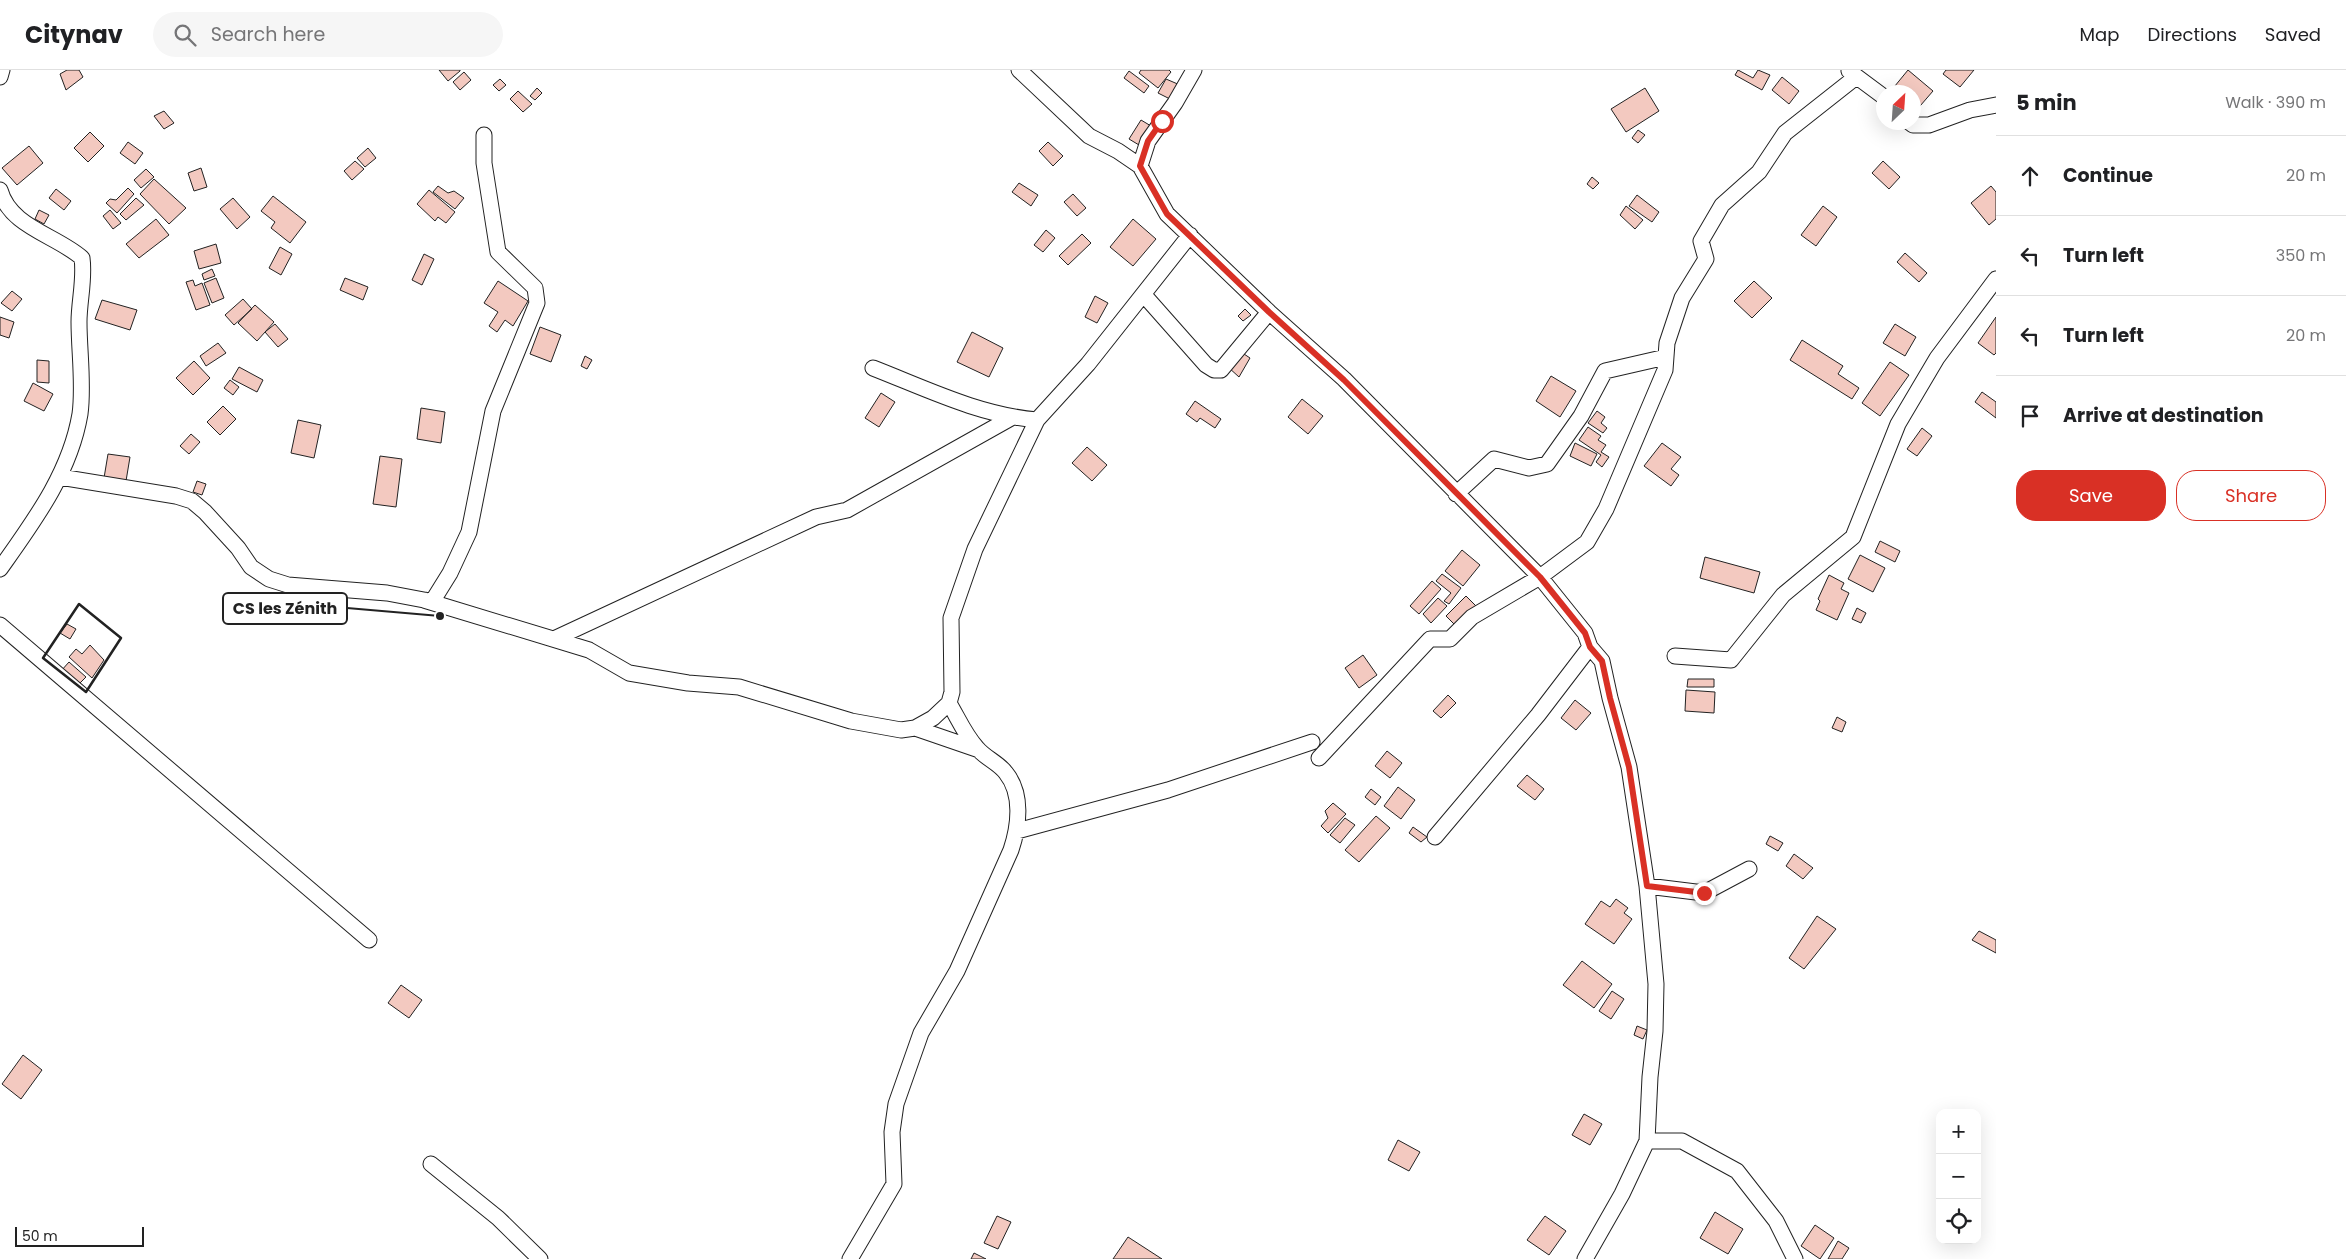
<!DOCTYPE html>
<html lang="en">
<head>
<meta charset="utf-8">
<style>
  body { margin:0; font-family:Poppins,sans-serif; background:#f6f6f6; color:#202124 }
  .controls { position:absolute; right:15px; bottom:15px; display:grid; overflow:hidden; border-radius:10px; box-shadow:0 5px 20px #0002 }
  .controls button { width:45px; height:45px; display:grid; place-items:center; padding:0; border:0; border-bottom:1px solid #e0e0e0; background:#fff; color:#202124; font:25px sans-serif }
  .compass { position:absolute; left:1876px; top:15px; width:45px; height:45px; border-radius:50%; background:#fff; box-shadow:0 5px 20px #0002; rotate:25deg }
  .scale { position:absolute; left:15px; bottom:12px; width:129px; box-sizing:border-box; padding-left:5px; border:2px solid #222; border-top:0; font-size:14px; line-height:18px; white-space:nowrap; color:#222; -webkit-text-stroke:4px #fff; paint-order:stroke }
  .stop { position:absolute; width:15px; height:15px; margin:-11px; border:4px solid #d93025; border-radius:50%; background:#fff }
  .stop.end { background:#d93025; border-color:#fff; box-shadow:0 1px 5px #0008 }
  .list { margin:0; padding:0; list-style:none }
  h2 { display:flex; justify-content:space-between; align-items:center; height:65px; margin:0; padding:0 20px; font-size:21px }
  h2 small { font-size:16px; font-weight:400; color:#757577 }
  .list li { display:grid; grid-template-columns:32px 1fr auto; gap:15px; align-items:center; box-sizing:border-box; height:80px; padding:0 20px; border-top:1px solid #e0e0e0 }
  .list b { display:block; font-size:19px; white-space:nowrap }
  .list em { font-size:16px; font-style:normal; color:#757577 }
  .actions { display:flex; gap:10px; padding:15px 20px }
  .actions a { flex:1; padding:11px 0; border:1px solid #d93025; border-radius:20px; text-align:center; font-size:18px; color:#d93025 }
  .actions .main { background:#d93025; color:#fff }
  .icon { flex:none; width:28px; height:28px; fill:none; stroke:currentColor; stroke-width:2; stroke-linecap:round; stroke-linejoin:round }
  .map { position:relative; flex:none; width:1996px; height:1189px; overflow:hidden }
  header { display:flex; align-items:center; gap:30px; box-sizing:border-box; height:70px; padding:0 25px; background:#fff; border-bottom:1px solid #e0e0e0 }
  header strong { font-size:24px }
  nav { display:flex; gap:28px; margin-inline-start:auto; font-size:18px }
  .search { width:350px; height:45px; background:#f6f6f6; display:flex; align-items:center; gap:12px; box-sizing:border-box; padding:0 18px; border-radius:28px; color:#757577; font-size:19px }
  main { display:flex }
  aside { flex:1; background:#fff }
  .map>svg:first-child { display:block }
</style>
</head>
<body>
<header>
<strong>Citynav</strong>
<div class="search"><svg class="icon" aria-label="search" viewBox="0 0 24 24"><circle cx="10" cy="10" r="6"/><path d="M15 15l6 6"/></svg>Search here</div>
<nav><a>Map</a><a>Directions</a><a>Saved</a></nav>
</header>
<main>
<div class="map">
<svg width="1996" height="1189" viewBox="0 0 1996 1189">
  <rect width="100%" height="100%" fill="#fff"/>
  <path fill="#f3c9c0" stroke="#222" d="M 67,0 L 79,0 L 83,7 L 66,20 L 60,4 Z
    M 439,0 L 460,0 L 460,1 L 448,11 Z
    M 1141,0 L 1169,0 L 1171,2 L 1158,18 L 1139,3 Z
    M 1738,0 L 1753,8 L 1758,0 L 1770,5 L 1762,20 L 1735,5 Z
    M 1908,0 L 1933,21 L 1914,43 L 1914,22 L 1890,22 Z
    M 1946,0 L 1974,0 L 1960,17 L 1943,4 Z
    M 1129,1 L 1149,16 L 1144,23 L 1124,8 Z
    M 464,2 L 471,10 L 460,20 L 453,12 Z
    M 1782,7 L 1799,21 L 1789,34 L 1772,20 Z
    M 500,9 L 506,15 L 499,21 L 493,15 Z
    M 1166,9 L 1180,15 L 1172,30 L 1158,23 Z
    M 537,18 L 542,23 L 535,30 L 530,26 Z
    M 1645,18 L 1659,41 L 1626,62 L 1611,39 Z
    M 518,21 L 532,34 L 523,42 L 510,29 Z
    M 164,41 L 174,53 L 164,59 L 154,46 Z
    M 1141,50 L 1151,56 L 1139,75 L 1129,69 Z
    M 1638,60 L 1645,65 L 1638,73 L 1632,68 Z
    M 90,62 L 104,76 L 88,92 L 74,78 Z
    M 128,72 L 143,83 L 135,94 L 120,83 Z
    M 1048,72 L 1063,86 L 1053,96 L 1039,81 Z
    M 29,76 L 43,93 L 17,115 L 2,98 Z
    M 368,78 L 376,88 L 365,97 L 357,88 Z
    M 355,91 L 364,99 L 352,110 L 344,101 Z
    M 1883,91 L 1900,107 L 1889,119 L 1872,103 Z
    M 201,98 L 207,117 L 194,121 L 188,103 Z
    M 146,99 L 154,107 L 141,118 L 134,110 Z
    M 1592,107 L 1599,113 L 1593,119 L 1587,114 Z
    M 154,109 L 186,138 L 169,154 L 140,124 Z
    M 1019,113 L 1038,125 L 1031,136 L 1012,122 Z
    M 438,116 L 448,123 L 454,121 L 464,128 L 455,139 L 433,122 Z
    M 1991,116 L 1996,122 L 1996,149 L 1989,155 L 1971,133 Z
    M 128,118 L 134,124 L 117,143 L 106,133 L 110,129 L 116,130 Z
    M 56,119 L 71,131 L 64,140 L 49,128 Z
    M 429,120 L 455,142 L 446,153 L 438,147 L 435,151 L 417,134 Z
    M 1073,124 L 1086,138 L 1077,146 L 1064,132 Z
    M 1637,125 L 1659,142 L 1652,152 L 1629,136 Z
    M 273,126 L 306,152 L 290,173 L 271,158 L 275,152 L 261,141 Z
    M 136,128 L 144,135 L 126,150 L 120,144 Z
    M 233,128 L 250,147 L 237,159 L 220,139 Z
    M 1626,136 L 1643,150 L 1635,159 L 1620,145 Z
    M 1823,136 L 1837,147 L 1816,176 L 1801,165 Z
    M 39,140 L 49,145 L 44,154 L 35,149 Z
    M 110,140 L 121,153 L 113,159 L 103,146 Z
    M 156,149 L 169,165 L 139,188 L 126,174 Z
    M 1133,149 L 1156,169 L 1133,196 L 1110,177 Z
    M 1046,160 L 1055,168 L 1043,182 L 1034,175 Z
    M 1082,164 L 1091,173 L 1068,195 L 1059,186 Z
    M 216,174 L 221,193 L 199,199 L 194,181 Z
    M 280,177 L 292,184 L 281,205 L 269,198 Z
    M 1905,183 L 1927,203 L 1919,212 L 1897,192 Z
    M 424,184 L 434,189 L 422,215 L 412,210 Z
    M 212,199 L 215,206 L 204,210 L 202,204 Z
    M 216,208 L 224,228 L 212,233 L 204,213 Z
    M 345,208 L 368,217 L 363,230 L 340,220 Z
    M 193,210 L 195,216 L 202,213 L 210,235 L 196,240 L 186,212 Z
    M 498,211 L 528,231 L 513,256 L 505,250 L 497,262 L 489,256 L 498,242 L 484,233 Z
    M 1754,211 L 1772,228 L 1752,248 L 1734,231 Z
    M 12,221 L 22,229 L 12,241 L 1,233 Z
    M 1095,226 L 1108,233 L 1097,253 L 1085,247 Z
    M 243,229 L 252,239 L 234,255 L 225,245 Z
    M 102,230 L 137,240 L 130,260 L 95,249 Z
    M 255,235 L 274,252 L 257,271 L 238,253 Z
    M 1245,239 L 1251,245 L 1243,251 L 1238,246 Z
    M 0,247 L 14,252 L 9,268 L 0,265 Z
    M 1996,247 L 1996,283 L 1994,285 L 1978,273 Z
    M 275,254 L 288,269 L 278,277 L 265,262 Z
    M 1895,254 L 1916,267 L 1905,286 L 1883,273 Z
    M 540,257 L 561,265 L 551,292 L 530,284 Z
    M 972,262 L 1003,278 L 989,307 L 957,292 Z
    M 1802,270 L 1843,296 L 1838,304 L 1859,318 L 1852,329 L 1790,290 Z
    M 218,273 L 226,283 L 206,296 L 200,286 Z
    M 1238,280 L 1250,288 L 1239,307 L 1228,297 Z
    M 585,286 L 592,290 L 587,299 L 581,296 Z
    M 37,290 L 49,291 L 49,313 L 37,312 Z
    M 194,291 L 210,308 L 193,325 L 176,308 Z
    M 1890,292 L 1909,305 L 1880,346 L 1862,333 Z
    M 239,297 L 263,310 L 257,322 L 232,309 Z
    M 1551,306 L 1576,321 L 1560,347 L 1536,331 Z
    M 230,310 L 239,317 L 233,325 L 224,318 Z
    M 33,313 L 53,324 L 44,341 L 24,331 Z
    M 1982,322 L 1996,332 L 1996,348 L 1975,332 Z
    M 881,323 L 895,332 L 879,357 L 865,348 Z
    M 1302,329 L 1323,346 L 1308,364 L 1288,347 Z
    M 1195,331 L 1221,349 L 1215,358 L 1200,348 L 1197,352 L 1186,344 Z
    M 223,336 L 236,349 L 220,365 L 207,352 Z
    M 421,338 L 445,342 L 441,373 L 417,369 Z
    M 1597,341 L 1605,347 L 1601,353 L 1607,358 L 1603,363 L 1588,353 Z
    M 298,350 L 321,355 L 314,388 L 291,383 Z
    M 1588,357 L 1601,366 L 1598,370 L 1606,375 L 1601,382 L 1609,387 L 1602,397 L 1596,392 L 1601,385 L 1579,370 Z
    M 1922,358 L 1932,366 L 1917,386 L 1907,379 Z
    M 191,364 L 200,372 L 189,384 L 180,376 Z
    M 1575,373 L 1597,384 L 1591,396 L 1570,386 Z
    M 1662,373 L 1681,387 L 1671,399 L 1679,405 L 1671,416 L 1644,396 Z
    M 1087,377 L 1107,395 L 1092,411 L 1072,393 Z
    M 108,384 L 130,387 L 125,417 L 103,414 Z
    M 380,386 L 402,389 L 396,437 L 373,434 Z
    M 197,411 L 206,414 L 202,425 L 193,422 Z
    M 1880,471 L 1900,481 L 1895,492 L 1875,482 Z
    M 1462,480 L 1480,495 L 1463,516 L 1445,501 Z
    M 1860,485 L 1885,498 L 1873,522 L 1848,509 Z
    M 1705,487 L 1760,502 L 1754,523 L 1700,508 Z
    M 1442,504 L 1461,518 L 1449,534 L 1444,531 L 1451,523 L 1436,511 Z
    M 1829,505 L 1844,513 L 1841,519 L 1849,523 L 1837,550 L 1816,540 L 1820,531 L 1818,529 Z
    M 1432,511 L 1441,519 L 1419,544 L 1410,536 Z
    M 1466,526 L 1476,536 L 1456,556 L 1446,546 Z
    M 1438,528 L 1447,536 L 1431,553 L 1423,544 Z
    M 1857,538 L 1866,543 L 1861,553 L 1852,549 Z
    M 67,554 L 76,559 L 70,569 L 60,563 Z
    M 90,575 L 104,590 L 92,608 L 69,587 L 76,579 L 82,584 Z
    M 1363,585 L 1377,605 L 1359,618 L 1345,598 Z
    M 69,592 L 86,607 L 78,615 L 61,601 Z
    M 1688,609 L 1714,609 L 1714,617 L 1687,617 Z
    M 1686,620 L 1715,622 L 1714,643 L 1685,641 Z
    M 1448,625 L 1456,633 L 1441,648 L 1433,641 Z
    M 1575,630 L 1591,643 L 1576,660 L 1561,648 Z
    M 1837,647 L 1846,652 L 1842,662 L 1832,658 Z
    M 1387,681 L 1402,693 L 1390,708 L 1375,696 Z
    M 1527,705 L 1544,719 L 1535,730 L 1517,716 Z
    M 1398,717 L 1415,730 L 1401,749 L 1384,736 Z
    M 1371,719 L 1381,727 L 1375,735 L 1365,727 Z
    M 1333,733 L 1346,744 L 1328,763 L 1321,756 L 1328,748 L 1325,741 Z
    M 1376,746 L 1390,758 L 1359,792 L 1345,780 Z
    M 1345,748 L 1355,755 L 1340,773 L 1330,765 Z
    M 1413,757 L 1427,767 L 1421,772 L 1409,763 Z
    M 1770,766 L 1783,773 L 1778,781 L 1766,774 Z
    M 1794,784 L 1813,798 L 1803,809 L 1786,796 Z
    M 1616,829 L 1628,838 L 1624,843 L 1632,849 L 1614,874 L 1585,854 L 1601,831 L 1610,837 Z
    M 1817,846 L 1836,859 L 1804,899 L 1789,888 Z
    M 1979,861 L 1996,870 L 1996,883 L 1972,870 Z
    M 1582,891 L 1612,914 L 1594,938 L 1563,915 Z
    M 401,915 L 422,930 L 409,948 L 388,933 Z
    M 1612,921 L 1624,929 L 1611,949 L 1599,941 Z
    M 1637,956 L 1647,960 L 1643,969 L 1634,965 Z
    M 23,985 L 42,1000 L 21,1029 L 2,1014 Z
    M 1584,1044 L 1602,1054 L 1590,1075 L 1572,1065 Z
    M 1398,1070 L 1420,1082 L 1409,1101 L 1388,1090 Z
    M 1715,1142 L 1743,1159 L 1728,1184 L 1700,1168 Z
    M 997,1146 L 1011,1152 L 998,1179 L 984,1173 Z
    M 1545,1146 L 1566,1161 L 1549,1185 L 1527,1170 Z
    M 1815,1155 L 1834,1168 L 1820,1189 L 1801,1176 Z
    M 1128,1167 L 1162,1189 L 1113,1189 Z
    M 1838,1171 L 1849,1178 L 1842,1189 L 1828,1189 Z
    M 974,1183 L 986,1189 L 971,1189 Z"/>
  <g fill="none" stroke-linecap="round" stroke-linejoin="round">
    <g stroke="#222" stroke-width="17">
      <path id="minor" d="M 1019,0 L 1089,66 L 1118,81 L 1140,96 L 1167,144 L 1269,242 L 1344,309 L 1540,507 L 1585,563 L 1590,577 L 1602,591 L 1610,628 L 1629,697 L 1647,816 L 1656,914 L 1655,961 L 1650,1007 L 1647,1071 L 1622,1124 L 1585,1189
        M 1849,1 L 1884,27
        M 0,7 L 2,0
        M 1909,52 L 1913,55 L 1929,55 L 1970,40 L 1996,35
        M 1140,96 L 1148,71 L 1175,33 L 1194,0
        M 0,120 C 10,157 56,165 82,188 C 85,209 79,231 79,252 C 79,281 84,315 80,344 C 70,403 34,451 0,499
        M 1144,225 L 1206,295 L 1214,300 L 1221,300 L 1269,242
        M 873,298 C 927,319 979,345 1037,350
        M 60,407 L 176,426 L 192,431 L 205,442 L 238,478 L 251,497 L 269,509 L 288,515 L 387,523 L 424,530 L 589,580 L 629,603 L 688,613 L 739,617 L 851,651 L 901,660 L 915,658 L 933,648 L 949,633 L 952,622 L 951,548 L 975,479 L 1037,350 L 1088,294 L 1190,165
        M 1456,424 L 1494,389 L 1529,398 L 1547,394 L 1581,346 L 1605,301 L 1666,287
        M 432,532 L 450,503 L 469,462 L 493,341 L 537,233 L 535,218 L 498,182 L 484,93 L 484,65
        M 0,555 L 369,870
        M 556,568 L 816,447 L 847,440 L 1011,348
        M 1675,586 L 1731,590 L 1783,525 L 1853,467 L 1898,354 L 1937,288 L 1996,209
        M 915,658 L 979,680
        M 1319,688 L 1430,569 L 1450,569 L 1472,547 L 1540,507 L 1587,472 L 1606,439 L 1665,300 L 1667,273 L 1682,228 L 1706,189 L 1701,171 L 1722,135 L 1759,102 L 1785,63 L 1856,7
        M 1017,761 L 1168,720 L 1312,672
        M 1435,767 L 1538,645 L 1590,577
        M 1647,816 L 1704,823 L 1749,799
        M 1647,1071 L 1682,1071 L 1737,1101 L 1776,1151 L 1795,1189
        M 431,1094 L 498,1148 L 540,1189
        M 850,1189 L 894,1114 L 892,1062 L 896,1034 L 921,963 L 957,901 L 1011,780 C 1019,756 1023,724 1006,703 C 999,693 985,688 977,678 C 965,665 958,648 949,633"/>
    </g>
    <use href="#minor" stroke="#fff" stroke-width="15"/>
    <path stroke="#222" stroke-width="2.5" d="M 79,534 L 121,568 L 86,622 L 43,588 Z"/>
  </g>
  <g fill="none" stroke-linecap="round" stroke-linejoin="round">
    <path stroke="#d93025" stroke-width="6" d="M 1162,51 L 1148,71 L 1140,96 L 1167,144 L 1269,242 L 1344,310 L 1540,507 L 1585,563 L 1590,577 L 1602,591 L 1610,628 L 1629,697 L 1647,816 L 1704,823"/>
  </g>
  <path fill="none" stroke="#222" stroke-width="2" d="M440 546L347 538"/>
  <circle fill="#222" stroke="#fff" stroke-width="2" cx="440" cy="546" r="5"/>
  <rect fill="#fff" stroke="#222" stroke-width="2" x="223" y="523" width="124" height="31" rx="5"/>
  <g font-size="16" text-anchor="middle" font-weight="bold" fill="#222">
    <text x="285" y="544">CS les Zénith</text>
  </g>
</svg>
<div class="controls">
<button>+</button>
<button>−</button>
<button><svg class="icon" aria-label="locate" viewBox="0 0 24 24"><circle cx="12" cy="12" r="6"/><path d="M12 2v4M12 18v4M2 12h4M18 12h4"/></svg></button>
</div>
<svg class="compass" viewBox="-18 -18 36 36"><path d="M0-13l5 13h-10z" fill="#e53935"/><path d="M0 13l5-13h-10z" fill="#757577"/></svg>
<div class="scale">50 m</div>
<div class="stop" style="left:1162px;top:51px"></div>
<div class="stop end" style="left:1704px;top:823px"></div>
</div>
<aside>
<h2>5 min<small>Walk · 390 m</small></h2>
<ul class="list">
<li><svg class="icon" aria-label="ahead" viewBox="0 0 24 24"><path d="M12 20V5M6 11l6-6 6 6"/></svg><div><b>Continue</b></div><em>20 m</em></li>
<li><svg class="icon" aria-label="left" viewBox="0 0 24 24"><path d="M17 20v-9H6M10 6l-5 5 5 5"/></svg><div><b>Turn left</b></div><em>350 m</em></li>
<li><svg class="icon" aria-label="left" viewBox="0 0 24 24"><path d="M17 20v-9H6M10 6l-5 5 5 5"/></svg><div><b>Turn left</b></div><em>20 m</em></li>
<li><svg class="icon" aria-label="arrive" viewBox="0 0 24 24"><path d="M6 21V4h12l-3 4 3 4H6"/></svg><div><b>Arrive at destination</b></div></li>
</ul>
<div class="actions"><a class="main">Save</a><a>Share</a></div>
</aside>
</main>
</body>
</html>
